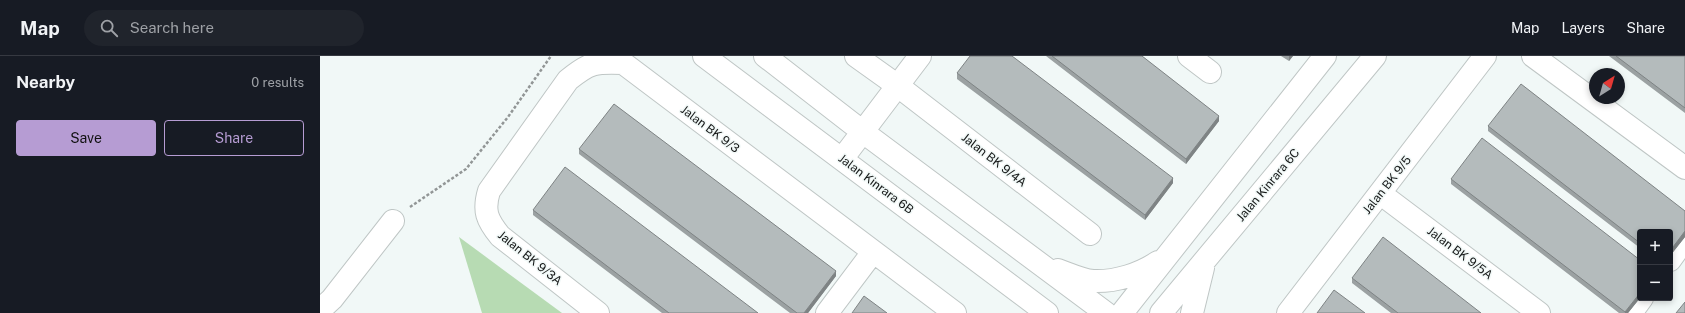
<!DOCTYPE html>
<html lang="en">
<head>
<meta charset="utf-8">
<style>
  body { margin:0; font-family:"Public Sans",sans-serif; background:#20242c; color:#f1f3f6 }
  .controls { position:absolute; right:12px; bottom:12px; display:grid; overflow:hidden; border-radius:4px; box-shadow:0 2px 6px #0003 }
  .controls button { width:36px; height:36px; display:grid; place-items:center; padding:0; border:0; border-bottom:1px solid #363941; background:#171b24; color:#f1f3f6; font:20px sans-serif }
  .compass { position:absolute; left:1269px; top:12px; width:36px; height:36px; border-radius:50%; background:#171b24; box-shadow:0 2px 6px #0003; rotate:37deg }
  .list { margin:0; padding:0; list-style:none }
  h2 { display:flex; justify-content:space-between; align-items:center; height:52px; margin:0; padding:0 16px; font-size:17px }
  h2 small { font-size:13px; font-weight:400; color:#9ea1a6 }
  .actions { display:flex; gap:8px; padding:12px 16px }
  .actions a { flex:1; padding:9px 0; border:1px solid #b69cd3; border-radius:4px; text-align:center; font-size:14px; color:#b69cd3 }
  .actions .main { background:#b69cd3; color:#111 }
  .icon { flex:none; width:22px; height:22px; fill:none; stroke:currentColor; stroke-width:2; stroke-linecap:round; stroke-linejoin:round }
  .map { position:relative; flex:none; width:1365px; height:257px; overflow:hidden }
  header { display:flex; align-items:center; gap:24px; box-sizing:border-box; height:56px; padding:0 20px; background:#171b24; border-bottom:1px solid #363941 }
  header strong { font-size:19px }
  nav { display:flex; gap:22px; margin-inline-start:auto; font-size:14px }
  .search { width:280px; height:36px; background:#20242c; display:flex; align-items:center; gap:10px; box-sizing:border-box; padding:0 14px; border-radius:22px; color:#9ea1a6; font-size:15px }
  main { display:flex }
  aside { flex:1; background:#171b24 }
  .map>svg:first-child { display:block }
</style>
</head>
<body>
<header>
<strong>Map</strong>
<div class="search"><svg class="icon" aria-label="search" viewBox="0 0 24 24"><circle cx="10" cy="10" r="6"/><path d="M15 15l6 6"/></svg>Search here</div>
<nav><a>Map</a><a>Layers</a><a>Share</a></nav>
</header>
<main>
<aside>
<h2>Nearby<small>0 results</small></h2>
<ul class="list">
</ul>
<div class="actions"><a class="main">Save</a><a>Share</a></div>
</aside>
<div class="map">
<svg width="1365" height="257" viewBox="0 0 1365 257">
  <rect width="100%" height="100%" fill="#f1f8f7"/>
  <path fill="#b7dbb3" d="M 139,181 L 242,257 L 162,257 Z"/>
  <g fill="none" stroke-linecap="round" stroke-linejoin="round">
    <g stroke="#bfc6c5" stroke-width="24">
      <path id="minor" d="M 384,0 L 727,257
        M 445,0 L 543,76 L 786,257
        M 536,0 L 578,30 L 770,178
        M 869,0 L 890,16
        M 1213,0 L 1365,112
        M 522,103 L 600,0
        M 1061,138 L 1219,257
        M 1350,204 L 1365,183
        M 738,214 C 749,218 762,224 773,225 C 796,226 820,218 838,206
        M 0,254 L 12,243 L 73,165
        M 278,257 L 180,180 C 167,164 163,155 169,135 L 248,24 C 270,6 275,6 303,7 L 635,257
        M 507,257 L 553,196
        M 802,257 L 1005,0
        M 841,257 L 1055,0
        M 872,257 L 883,212
        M 968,257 L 1165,0
        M 1311,257 L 1322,242"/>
    </g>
    <path stroke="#929696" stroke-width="2.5" stroke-dasharray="3 2" stroke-linecap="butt" d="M 90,151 L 146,113 L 188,61 L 231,0"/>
    <use href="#minor" stroke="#fff" stroke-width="22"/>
  </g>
  <path fill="#9ba1a2" d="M 726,0 L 822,0 L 899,65 L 866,108 Z
    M 961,0 L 973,0 L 969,5 Z
    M 1289,0 L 1365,0 L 1365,57 Z
    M 637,17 L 853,127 L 825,164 L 637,23 Z
    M 1168,70 L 1365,155 L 1365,181 L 1350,200 L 1320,176 L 1320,192 L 1168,75 Z
    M 259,93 L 516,220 L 488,257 L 470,257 L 259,98 Z
    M 1131,123 L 1320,204 L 1320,242 L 1308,257 L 1299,257 L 1131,128 Z
    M 213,154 L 438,257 L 342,257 L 213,159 Z
    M 1032,222 L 1161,257 L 1071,257 L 1032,227 Z"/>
  <path fill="#7e8384" d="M 969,0 L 973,0 L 969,5 Z
    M 899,60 L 899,65 L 866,108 L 866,103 Z
    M 853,122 L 853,127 L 825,164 L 825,159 Z
    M 1365,175 L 1365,181 L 1350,200 L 1350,195 Z
    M 516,215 L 516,220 L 488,257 L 484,257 Z
    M 1320,237 L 1320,242 L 1308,257 L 1305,257 L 1305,256 Z"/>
  <path fill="#b4bbbc" stroke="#7e8384" d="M 650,0 L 692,0 L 853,122 L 825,159 L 637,17 Z
    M 732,0 L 822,0 L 899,60 L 866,103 Z
    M 1296,0 L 1365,0 L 1365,52 Z
    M 1201,28 L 1365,155 L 1365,175 L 1350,195 L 1350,176 L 1320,176 L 1320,187 L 1168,70 Z
    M 294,48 L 516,215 L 484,257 L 477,257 L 259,93 Z
    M 1162,82 L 1320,204 L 1320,237 L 1305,256 L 1131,123 Z
    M 245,111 L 438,257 L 349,257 L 213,154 Z
    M 1063,181 L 1161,257 L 1078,257 L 1032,222 Z
    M 1014,234 L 1045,257 L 997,257 Z
    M 544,240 L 567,257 L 532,257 Z
    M 1365,246 L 1365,257 L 1356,257 Z"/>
  <g text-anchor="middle" stroke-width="3" stroke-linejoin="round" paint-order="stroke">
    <g font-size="12" fill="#151717" stroke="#f1f8f7">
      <text transform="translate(390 73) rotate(37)" y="4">Jalan BK 9/3</text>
      <text transform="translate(674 104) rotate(38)" y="4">Jalan BK 9/4A</text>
      <text transform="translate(556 128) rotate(37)" y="4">Jalan Kinrara 6B</text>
      <text transform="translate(948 129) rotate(-50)" y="4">Jalan Kinrara 6C</text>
      <text transform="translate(1067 129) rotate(-52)" y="4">Jalan BK 9/5</text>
      <text transform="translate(1140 197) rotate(37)" y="4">Jalan BK 9/5A</text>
      <text transform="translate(210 202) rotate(39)" y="4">Jalan BK 9/3A</text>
    </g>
  </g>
</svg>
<div class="controls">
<button>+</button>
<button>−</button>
</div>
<svg class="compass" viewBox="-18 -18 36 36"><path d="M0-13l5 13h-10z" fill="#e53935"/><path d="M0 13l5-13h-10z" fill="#9ea1a6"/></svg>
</div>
</main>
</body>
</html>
